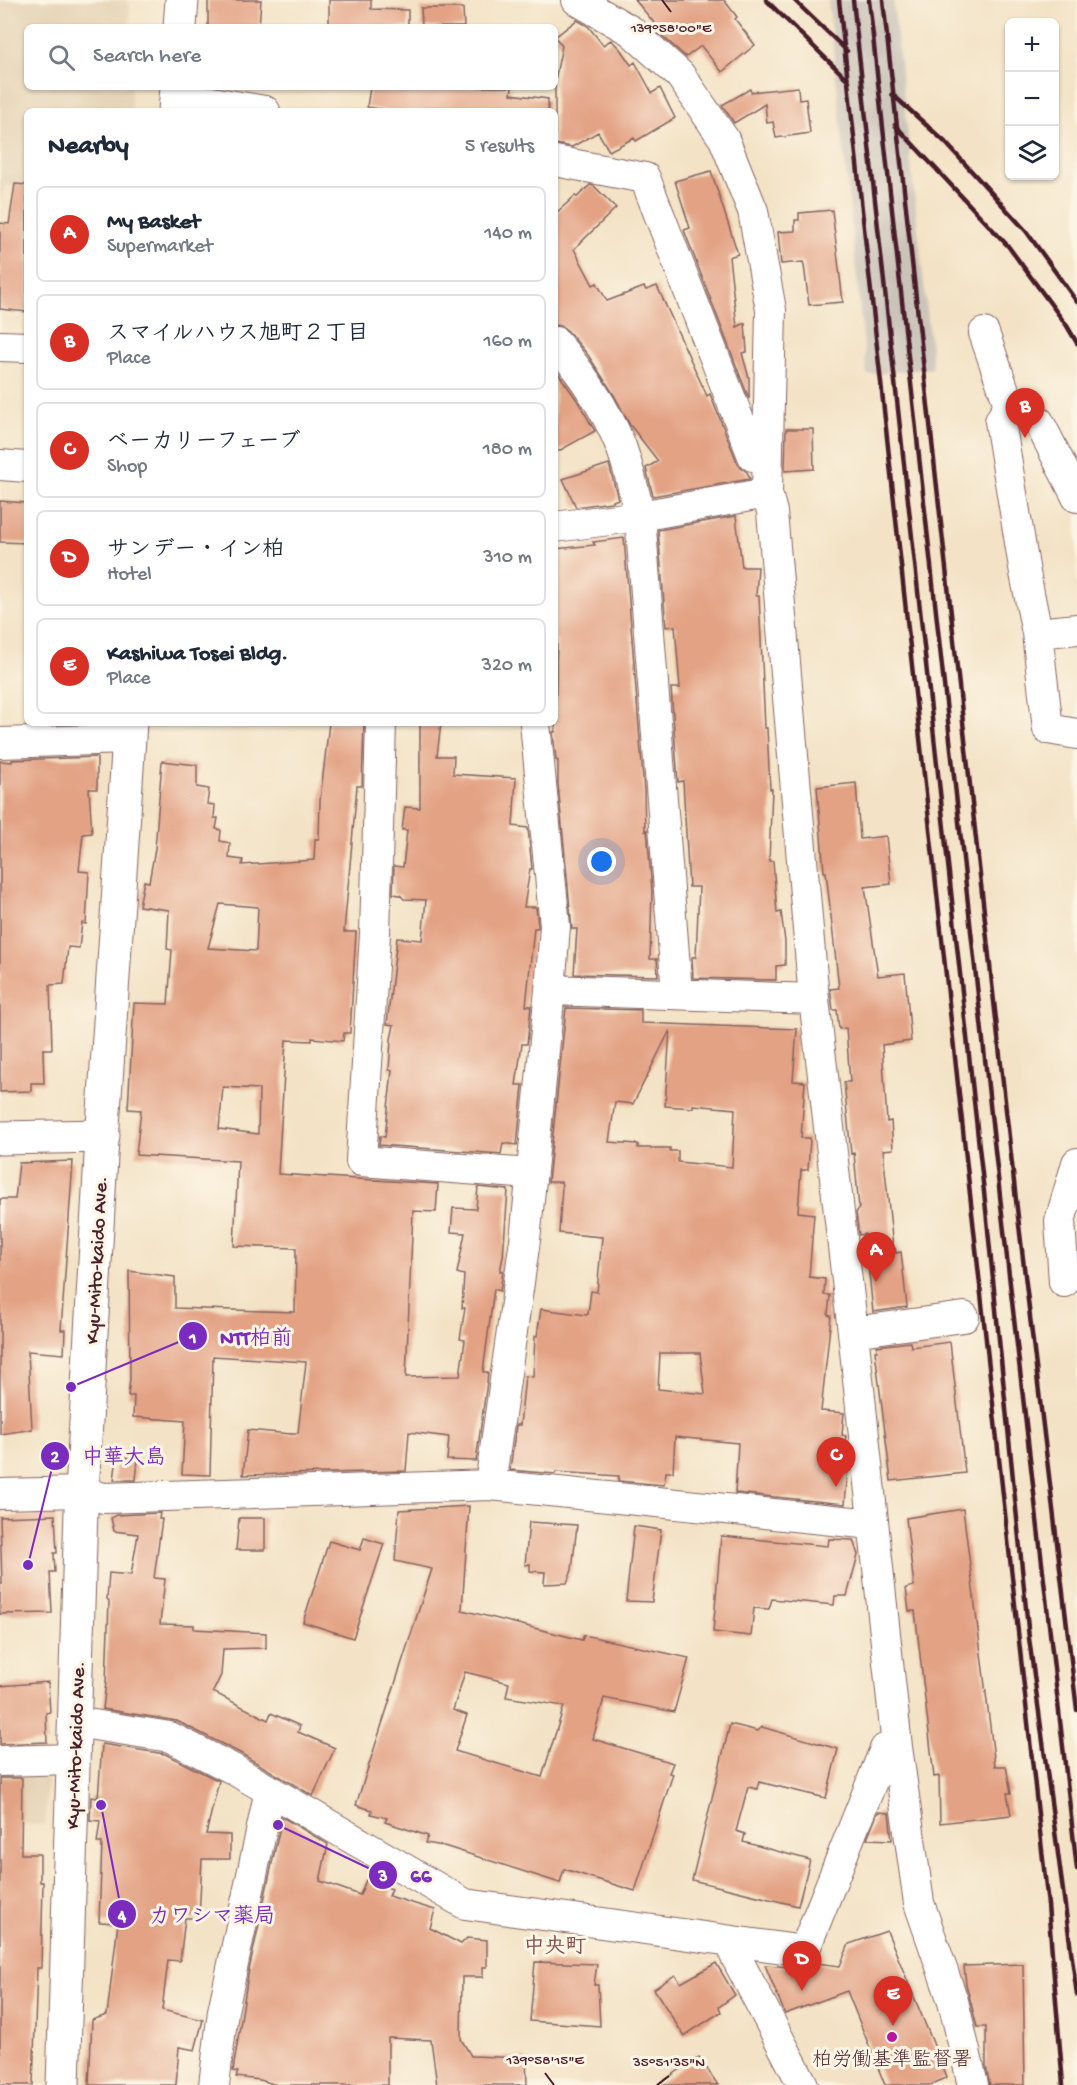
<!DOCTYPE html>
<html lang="en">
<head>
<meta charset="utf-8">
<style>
  body { margin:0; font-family:"Gochi Hand","Klee One",sans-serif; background:#f2f2f3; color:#1f2937 }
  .controls { position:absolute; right:18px; top:18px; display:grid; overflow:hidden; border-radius:9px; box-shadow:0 2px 4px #0004 }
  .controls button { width:54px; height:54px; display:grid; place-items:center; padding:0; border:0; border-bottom:2px solid #e0e1e3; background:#fff; color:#1f2937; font:30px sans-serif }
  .you { position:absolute; left:602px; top:862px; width:21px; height:21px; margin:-15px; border:4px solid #fff; border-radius:50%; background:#1a73e8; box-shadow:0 0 0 9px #1a73e833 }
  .badge { display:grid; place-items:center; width:39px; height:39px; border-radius:50%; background:#d93025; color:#fff; font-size:20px; font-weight:700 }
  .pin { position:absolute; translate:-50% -50px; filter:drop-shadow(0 2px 3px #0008) }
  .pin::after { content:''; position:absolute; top:32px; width:21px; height:18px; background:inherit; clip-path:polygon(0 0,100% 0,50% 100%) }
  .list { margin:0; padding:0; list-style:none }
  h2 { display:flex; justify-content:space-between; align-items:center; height:78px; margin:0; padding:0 24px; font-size:26px }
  h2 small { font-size:20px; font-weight:400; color:#747a83 }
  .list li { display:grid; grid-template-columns:39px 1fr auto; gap:18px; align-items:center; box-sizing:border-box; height:96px; margin:0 12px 12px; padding:0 12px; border:2px solid #e0e1e3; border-radius:9px }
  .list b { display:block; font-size:22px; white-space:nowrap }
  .list p { margin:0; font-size:20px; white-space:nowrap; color:#747a83 }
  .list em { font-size:20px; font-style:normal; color:#747a83 }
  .icon { flex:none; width:33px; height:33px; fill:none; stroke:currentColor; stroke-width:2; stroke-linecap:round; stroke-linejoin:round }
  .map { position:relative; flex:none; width:1077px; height:2085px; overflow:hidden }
  .search { position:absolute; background:#fff; box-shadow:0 2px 4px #0004; left:24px; top:24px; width:534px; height:66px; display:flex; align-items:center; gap:15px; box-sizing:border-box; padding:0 21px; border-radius:9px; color:#747a83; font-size:22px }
  .panel { position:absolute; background:#fff; box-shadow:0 2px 4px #0004; left:24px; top:108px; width:534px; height:618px; border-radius:9px }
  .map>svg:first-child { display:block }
</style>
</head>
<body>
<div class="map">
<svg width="1077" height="2085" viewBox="0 0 1077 2085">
  <rect width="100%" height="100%" fill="#fcf5e5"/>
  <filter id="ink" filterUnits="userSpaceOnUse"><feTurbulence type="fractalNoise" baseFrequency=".0167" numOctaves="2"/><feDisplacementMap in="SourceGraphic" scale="12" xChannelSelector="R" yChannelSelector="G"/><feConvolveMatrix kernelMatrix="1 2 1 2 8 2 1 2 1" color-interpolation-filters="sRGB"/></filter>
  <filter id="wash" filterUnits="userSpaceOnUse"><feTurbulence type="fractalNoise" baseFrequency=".008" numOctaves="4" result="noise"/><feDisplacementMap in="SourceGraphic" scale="24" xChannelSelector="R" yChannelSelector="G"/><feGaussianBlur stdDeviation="1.35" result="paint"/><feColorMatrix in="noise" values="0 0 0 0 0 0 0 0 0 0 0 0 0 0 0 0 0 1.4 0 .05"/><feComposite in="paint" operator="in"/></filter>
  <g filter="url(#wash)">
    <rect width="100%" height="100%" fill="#f3e2c5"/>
    <path fill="#e4d2b4" d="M 0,0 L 126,0 L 130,5 L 130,27 L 27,27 L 27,87 L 131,87 L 131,111 L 27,111 L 27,185 L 21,187 L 5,185 L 0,205 Z
      M 48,1756 L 45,1825 L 0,1824 L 0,1760 Z"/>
    <path fill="#cac3b8" d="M 828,0 L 893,0 L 933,368 L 867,375 Z"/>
    <g id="blocks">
      <path fill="#e3a284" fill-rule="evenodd" d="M 208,0 L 261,0 L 259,27 L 208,27 Z
        M 329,0 L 371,0 L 371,9 L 408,10 L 408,27 L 329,27 Z
        M 635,0 L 724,0 L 737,17 L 735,19 L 755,45 L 722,72 L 701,46 L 686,57 L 660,34 L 661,31 Z
        M 421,8 L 463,8 L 464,27 L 422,27 Z
        M 577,20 L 588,26 L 603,45 L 611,40 L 620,49 L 631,65 L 635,62 L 652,93 L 660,88 L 675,118 L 636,141 L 634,138 L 609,151 L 598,132 L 572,147 L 555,144 L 555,80 L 562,46 L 555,37 Z
        M 370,87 L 512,87 L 511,94 L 548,99 L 548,111 L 391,111 L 367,107 Z
        M 798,87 L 799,100 L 806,99 L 810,133 L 776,138 L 773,122 L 767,123 L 765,104 L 734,123 L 722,105 L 750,89 L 751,92 Z
        M 711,171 L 738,254 L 729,257 L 737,327 L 745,323 L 747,352 L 742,353 L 749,378 L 749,399 L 684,230 L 690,228 L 675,181 Z
        M 15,184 L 27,185 L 27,312 L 0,309 L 0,223 L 9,224 Z
        M 590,185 L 594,186 L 616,208 L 574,249 L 593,285 L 597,283 L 607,301 L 644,287 L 646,290 L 657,286 L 707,396 L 710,394 L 737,462 L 741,468 L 747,472 L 750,479 L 653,496 L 646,468 L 658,461 L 630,425 L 614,395 L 588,355 L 568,331 L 561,326 L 555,325 L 555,214 L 575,196 L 577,197 Z
        M 832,210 L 843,302 L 809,305 L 804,265 L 803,262 L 781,264 L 778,232 L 795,231 L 795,220 L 799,220 L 799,213 Z
        M 555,369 L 577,400 L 595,431 L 555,453 Z
        M 786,429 L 813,429 L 814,469 L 785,471 Z
        M 609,464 L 618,499 L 611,502 L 576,507 L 563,479 Z
        M 0,501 L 27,503 L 27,543 L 0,542 Z
        M 736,516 L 742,567 L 758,567 L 756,596 L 759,596 L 765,728 L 767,728 L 770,789 L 772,789 L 769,861 L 773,861 L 777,913 L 781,912 L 785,942 L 785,965 L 776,966 L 776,980 L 693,978 L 692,957 L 696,957 L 699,887 L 689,887 L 683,781 L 678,782 L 671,688 L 680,688 L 675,626 L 666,627 L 658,530 Z
        M 624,538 L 644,791 L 645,831 L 647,830 L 652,891 L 650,959 L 657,959 L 658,976 L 574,974 L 577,929 L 572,929 L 558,784 L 558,761 L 556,760 L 553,732 L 555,732 L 557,639 L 555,639 L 555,549 L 595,545 L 593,542 Z
        M 329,723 L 364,723 L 362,786 L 357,786 L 344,932 L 356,932 L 350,1033 L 344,1033 L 343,1041 L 312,1038 L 312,1041 L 286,1040 L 278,1174 L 438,1184 L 436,1212 L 413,1211 L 406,1377 L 460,1376 L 465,1340 L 460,1339 L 465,1308 L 462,1308 L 464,1275 L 457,1273 L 465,1233 L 451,1232 L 453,1208 L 476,1209 L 478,1187 L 508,1190 L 503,1257 L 500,1271 L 503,1271 L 500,1291 L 494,1289 L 483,1372 L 488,1372 L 487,1382 L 476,1461 L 447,1460 L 449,1437 L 409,1432 L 406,1471 L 243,1475 L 248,1430 L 291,1434 L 291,1433 L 298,1433 L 306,1362 L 213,1356 L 210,1475 L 182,1474 L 185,1421 L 133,1417 L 134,1396 L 128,1396 L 130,1379 L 129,1271 L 175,1277 L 175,1308 L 295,1312 L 296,1248 L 234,1246 L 238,1161 L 136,1155 L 141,1110 L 128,1109 L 134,1003 L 168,1004 L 172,950 L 167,949 L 169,910 L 139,906 L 144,881 L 149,882 L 155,849 L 162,761 L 197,765 L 197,787 L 209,789 L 207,804 L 215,805 L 214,818 L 218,818 L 216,829 L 221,830 L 220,841 L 230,843 L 229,858 L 243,860 L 242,865 L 314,860 L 315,839 L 319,839 L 320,801 ZM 220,904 L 258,907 L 256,951 L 208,948 ZM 223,1087 L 259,1089 L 258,1134 L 219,1129 Z
        M 420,723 L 441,723 L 437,756 L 454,756 L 453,774 L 516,778 L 513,826 L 528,828 L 532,869 L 530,869 L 524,907 L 536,907 L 538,926 L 538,928 L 534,928 L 526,1006 L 531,1006 L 527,1044 L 522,1044 L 516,1085 L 523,1085 L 517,1145 L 503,1143 L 501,1154 L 379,1145 L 380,1136 L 385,1137 L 392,1070 L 389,1070 L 391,1039 L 394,1025 L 387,1024 L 397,938 L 422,940 L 426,900 L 404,899 L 400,895 L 393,894 L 394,866 L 403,867 L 407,830 L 402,830 L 405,807 L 420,808 Z
        M 97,757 L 97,789 L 89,789 L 92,833 L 83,834 L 79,871 L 89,872 L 86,924 L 82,923 L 79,948 L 68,947 L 64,984 L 50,985 L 52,1049 L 43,1049 L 44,1083 L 31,1083 L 31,1091 L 0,1092 L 0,761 L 12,762 L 12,760 Z
        M 856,783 L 860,839 L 886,836 L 891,884 L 865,887 L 878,976 L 905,973 L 911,1041 L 882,1045 L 887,1122 L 891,1121 L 893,1149 L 883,1150 L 893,1248 L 895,1248 L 896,1253 L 901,1252 L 907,1307 L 873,1312 L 865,1234 L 859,1235 L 856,1213 L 859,1208 L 854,1153 L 851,1154 L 844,1082 L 850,1082 L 846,1028 L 839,1029 L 837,1010 L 833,1010 L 831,994 L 830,989 L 839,988 L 826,872 L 824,872 L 817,787 Z
        M 566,1008 L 641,1010 L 641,1023 L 797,1029 L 793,1081 L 805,1082 L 801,1138 L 810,1138 L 808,1170 L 801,1170 L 798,1212 L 814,1214 L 809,1277 L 825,1279 L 824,1295 L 830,1295 L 828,1315 L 831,1316 L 821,1411 L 844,1413 L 842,1435 L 846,1436 L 840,1468 L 848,1469 L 845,1504 L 735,1493 L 738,1443 L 675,1437 L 673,1472 L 666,1472 L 664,1485 L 618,1481 L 619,1476 L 556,1472 L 555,1474 L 510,1470 L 516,1425 L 520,1425 L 525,1376 L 533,1377 L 535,1336 L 537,1336 L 541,1309 L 586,1315 L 588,1314 L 591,1291 L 597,1292 L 602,1237 L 559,1233 L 562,1186 L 561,1182 L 548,1182 ZM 670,1030 L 665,1106 L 693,1108 L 693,1105 L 735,1109 L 732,1167 L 678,1162 L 678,1151 L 670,1151 L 670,1148 L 638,1148 L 638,1144 L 609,1142 L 615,1102 L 633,1104 ZM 660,1353 L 700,1353 L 705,1394 L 658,1389 Z
        M 73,1161 L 61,1330 L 65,1330 L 64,1354 L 28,1351 L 32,1429 L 0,1434 L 0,1199 L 15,1199 L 19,1163 Z
        M 910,1342 L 911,1347 L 950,1342 L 965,1473 L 891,1481 L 875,1351 L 877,1351 L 877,1346 Z
        M 117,1457 L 138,1459 L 136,1480 L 114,1480 Z
        M 469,1506 L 462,1610 L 582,1640 L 584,1635 L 689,1658 L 674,1712 L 604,1698 L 593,1739 L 673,1763 L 669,1773 L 673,1774 L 635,1891 L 564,1869 L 560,1883 L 444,1846 L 425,1843 L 428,1836 L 385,1822 L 387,1818 L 371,1814 L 372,1810 L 356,1805 L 432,1569 L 395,1561 L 399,1510 ZM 465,1672 L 509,1683 L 506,1697 L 564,1706 L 542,1777 L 455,1751 L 467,1715 L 453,1710 Z
        M 963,1509 L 995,1766 L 1006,1766 L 1011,1793 L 1007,1793 L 1011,1815 L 940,1823 L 939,1776 L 934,1777 L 915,1611 L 909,1611 L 906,1588 L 914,1586 L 906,1518 Z
        M 160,1513 L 159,1519 L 162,1519 L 154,1578 L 165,1579 L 160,1624 L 194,1625 L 194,1629 L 266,1633 L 266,1648 L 223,1649 L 221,1675 L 213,1692 L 268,1720 L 271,1713 L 300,1726 L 298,1732 L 335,1748 L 313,1796 L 240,1753 L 177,1721 L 103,1709 L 106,1682 L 109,1601 L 107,1599 L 109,1573 L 131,1575 L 138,1534 L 114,1531 L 111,1518 L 116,1515 Z
        M 55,1515 L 57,1553 L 54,1553 L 55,1572 L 50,1572 L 52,1613 L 0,1614 L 0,1584 L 2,1584 L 0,1517 Z
        M 239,1518 L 265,1518 L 265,1550 L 236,1550 Z
        M 529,1522 L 577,1525 L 572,1570 L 567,1583 L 544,1584 L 545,1572 L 530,1571 L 530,1564 L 525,1565 Z
        M 634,1526 L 661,1530 L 652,1602 L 626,1601 Z
        M 721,1536 L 828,1546 L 829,1539 L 853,1540 L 858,1555 L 847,1596 L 835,1596 L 834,1605 L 772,1599 L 769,1609 L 754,1608 L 751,1636 L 713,1632 Z
        M 364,1538 L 384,1544 L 353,1638 L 303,1622 L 329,1541 L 360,1550 Z
        M 48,1682 L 50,1712 L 46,1713 L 47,1742 L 0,1744 L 0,1686 Z
        M 730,1724 L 758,1731 L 762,1727 L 838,1749 L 826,1798 L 759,1782 L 757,1789 L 748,1787 L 736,1831 L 745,1834 L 743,1842 L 810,1860 L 798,1906 L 692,1880 Z
        M 102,1744 L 165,1754 L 219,1781 L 206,1834 L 230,1835 L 230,1859 L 202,1859 L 199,1918 L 185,1918 L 180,1961 L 168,1960 L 162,2010 L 203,2020 L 195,2050 L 179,2047 L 176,2085 L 89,2085 L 92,2020 L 107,2015 L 118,1923 L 99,1922 L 102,1843 L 97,1843 L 100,1821 L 90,1820 L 91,1797 L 98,1798 Z
        M 0,1778 L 22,1778 L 21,1854 L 40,1854 L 40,1882 L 43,1882 L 41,1968 L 37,1968 L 33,2085 L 0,2085 Z
        M 878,1812 L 889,1813 L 892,1840 L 867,1839 Z
        M 282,1817 L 328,1844 L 320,1881 L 360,1895 L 366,1880 L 392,1889 L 389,1896 L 435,1910 L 430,1928 L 461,1944 L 467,1938 L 487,1940 L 487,1967 L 483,1967 L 483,1977 L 462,1977 L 461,2039 L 471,2056 L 526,2058 L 527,2085 L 437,2085 L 431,2040 L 388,2038 L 388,2085 L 277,2085 L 260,2080 L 236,2077 L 238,2072 L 233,2071 L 248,1975 Z
        M 887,1931 L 947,2077 L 931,2085 L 885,2085 L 847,1991 L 785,2014 L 765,1965 L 815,1969 L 816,1963 L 840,1966 L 849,1944 Z
        M 535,1962 L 597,1964 L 594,1985 L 598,1985 L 600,2026 L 530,2021 Z
        M 716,1963 L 735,1995 L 719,2007 L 721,2012 L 684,2036 L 654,1989 L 675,1975 L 681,1983 Z
        M 1023,1964 L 1025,2085 L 990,2085 L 986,2067 L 986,2027 L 977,2027 L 966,1984 L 964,1966 Z
        M 699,2057 L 718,2085 L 657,2085 Z"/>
    </g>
  </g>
  <g filter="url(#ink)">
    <use href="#blocks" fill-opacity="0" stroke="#856361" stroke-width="1.5"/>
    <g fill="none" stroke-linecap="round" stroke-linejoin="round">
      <g stroke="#856361" stroke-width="32">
        <path id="minor" d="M 577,0 L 631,31 L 680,75 L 724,139 L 753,211 L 771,310 L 767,493 L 772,512 L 814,999 L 853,1332 L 897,1747 L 919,1903 L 953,2001 L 973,2085
          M 176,96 L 265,111
          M 555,161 L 645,178 L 753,456 L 768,453
          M 984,333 L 1009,405 L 1000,421 L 1025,573 L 1037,633 L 1048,729 L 1077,734
          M 555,342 C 581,372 605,408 620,444 C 629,467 634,492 640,516 L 677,993
          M 0,346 L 27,347
          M 1009,405 L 1039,422 L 1077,497
          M 0,465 L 27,467
          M 555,527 L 640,516 L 767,493
          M 1037,633 L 1077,629
          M 381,723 L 375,934 L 361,1161 L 531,1174
          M 0,743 L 128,739
          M 550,990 L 814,999
          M 1064,1282 L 1060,1221 L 1077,1163
          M 853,1332 L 964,1317
          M 490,1485 L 525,1240 L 550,990 L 555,926 L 535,723
          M 0,1494 L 82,1492 L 104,1498 L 490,1485 L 872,1524
          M 75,1722 L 170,1737 L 231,1768 L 465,1904 L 804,1951 L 885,1749 L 897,1747
          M 0,1761 L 73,1759
          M 737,1942 L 735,1955 L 803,2085
          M 214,2085 L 223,2011 L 270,1790"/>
      </g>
      <g stroke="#856361" stroke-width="35">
        <path id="tertiary" d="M 0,1138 L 103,1136"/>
      </g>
      <g stroke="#856361" stroke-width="35">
        <path id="primary" d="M 180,27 L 182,0
          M 175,111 L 177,87
          M 63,2085 L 81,1510 L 101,1156 L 130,723"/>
      </g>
      <use href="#minor" stroke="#fff" stroke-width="30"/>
      <use href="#tertiary" stroke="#fff" stroke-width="33"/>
      <use href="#primary" stroke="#fff" stroke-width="33"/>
      <path stroke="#4a1f2b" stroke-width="4.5" d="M 766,0 L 849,81
        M 794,0 L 847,51
        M 839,0 L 1048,1905 L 1063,2085
        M 853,0 L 986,1210 L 1029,1638 L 1077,1995
        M 869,0 L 1001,1205 L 1077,1869
        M 883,0 L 1016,1200 L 1077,1710
        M 892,94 L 945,142 L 1026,231 L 1077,302
        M 895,125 L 1008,246 L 1067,326 L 1077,343"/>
    </g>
  </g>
  <path fill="none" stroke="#4a1f2b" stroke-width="2" d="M 662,0 L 671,12M 545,2073 L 554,2085M 657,2085 L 669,2076"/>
  <circle fill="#b5179e" stroke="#fcf5e5" stroke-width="2" cx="892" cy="2037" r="6"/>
  <g text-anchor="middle" stroke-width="6" stroke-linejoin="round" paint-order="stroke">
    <g font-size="20" fill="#4a1f2b" stroke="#fcf5e5">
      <text transform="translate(95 1260) rotate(-87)" y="7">Kyu-Mito-kaido Ave.</text>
      <text transform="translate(74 1745) rotate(-88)" y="7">Kyu-Mito-kaido Ave.</text>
    </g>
    <g font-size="20" fill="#4a1f2b" stroke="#fcf5e5">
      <text x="892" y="2065">柏労働基準監督署</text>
    </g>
    <g font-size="21" font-weight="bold" fill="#804d4a" stroke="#fcf5e5">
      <text x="555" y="1952">中央町</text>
    </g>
  </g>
  <g font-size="15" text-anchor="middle" fill="#4a1f2b" stroke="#fcf5e5" stroke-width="6" stroke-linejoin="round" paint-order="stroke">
    <text x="671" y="32">139°58'00"E</text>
    <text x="545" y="2064">139°58'15"E</text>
    <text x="669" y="2066">35°51'35"N</text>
  </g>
  <path fill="none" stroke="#7b2cbf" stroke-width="2" d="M71 1387L193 1336M28 1565L55 1456M278 1825L383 1875M101 1805L122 1914"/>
  <g fill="#7b2cbf" stroke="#fcf5e5" stroke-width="2">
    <circle cx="71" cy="1387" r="6"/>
    <circle cx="28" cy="1565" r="6"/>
    <circle cx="278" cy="1825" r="6"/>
    <circle cx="101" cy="1805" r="6"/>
    <circle cx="193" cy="1336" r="15"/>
    <circle cx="55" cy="1456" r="15"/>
    <circle cx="383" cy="1875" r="15"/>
    <circle cx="122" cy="1914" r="15"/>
  </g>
  <g font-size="18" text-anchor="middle" font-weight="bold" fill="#fff">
    <text x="193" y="1343">1</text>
    <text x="55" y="1462">2</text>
    <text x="383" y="1881">3</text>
    <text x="122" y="1921">4</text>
  </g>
  <g font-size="21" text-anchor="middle" font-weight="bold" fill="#7b2cbf" stroke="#fcf5e5" stroke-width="6" stroke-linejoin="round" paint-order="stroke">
    <text x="256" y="1344">NTT柏前</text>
    <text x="124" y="1463">中華大島</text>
    <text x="421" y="1882">66</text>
    <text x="212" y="1922">カワシマ薬局</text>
  </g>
</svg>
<div class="controls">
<button>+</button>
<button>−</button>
<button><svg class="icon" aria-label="layers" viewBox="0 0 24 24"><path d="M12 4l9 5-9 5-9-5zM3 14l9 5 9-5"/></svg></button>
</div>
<div class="you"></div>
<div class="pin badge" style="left:876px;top:1282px">A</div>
<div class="pin badge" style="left:1025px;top:438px">B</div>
<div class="pin badge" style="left:836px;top:1487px">C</div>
<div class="pin badge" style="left:802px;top:1991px">D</div>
<div class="pin badge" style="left:893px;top:2026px">E</div>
<div class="search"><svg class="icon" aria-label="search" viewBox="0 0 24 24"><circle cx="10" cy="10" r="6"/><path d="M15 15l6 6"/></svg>Search here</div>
<section class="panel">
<h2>Nearby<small>5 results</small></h2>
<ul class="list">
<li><span class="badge">A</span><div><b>My Basket</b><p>Supermarket</p></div><em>140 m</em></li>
<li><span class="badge">B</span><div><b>スマイルハウス旭町２丁目</b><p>Place</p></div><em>160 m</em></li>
<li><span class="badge">C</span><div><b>ベーカリーフェーブ</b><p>Shop</p></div><em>180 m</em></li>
<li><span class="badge">D</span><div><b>サンデー・イン柏</b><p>Hotel</p></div><em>310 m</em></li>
<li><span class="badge">E</span><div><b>Kashiwa Tosei Bldg.</b><p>Place</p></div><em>320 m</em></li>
</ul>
</section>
</div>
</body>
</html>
